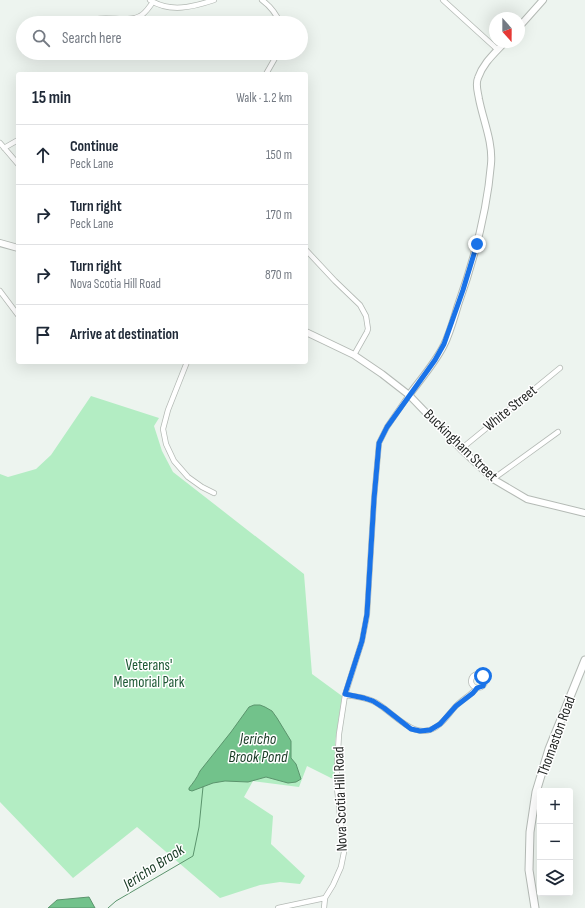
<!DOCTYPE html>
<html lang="en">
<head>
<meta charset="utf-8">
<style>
  body { margin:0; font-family:"Sofia Sans Condensed",sans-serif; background:#f2f2f3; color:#1f2937 }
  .controls { position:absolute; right:12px; bottom:12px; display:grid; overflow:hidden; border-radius:4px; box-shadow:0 4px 16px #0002 }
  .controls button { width:36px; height:36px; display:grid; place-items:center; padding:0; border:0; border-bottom:1px solid #e0e1e3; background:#fff; color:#1f2937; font:20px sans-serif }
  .compass { position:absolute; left:489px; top:12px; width:36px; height:36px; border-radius:50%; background:#fff; box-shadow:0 4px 16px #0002; rotate:159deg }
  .stop { position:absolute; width:12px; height:12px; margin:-9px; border:3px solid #1a73e8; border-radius:50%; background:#fff }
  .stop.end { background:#1a73e8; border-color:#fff; box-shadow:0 1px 4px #0008 }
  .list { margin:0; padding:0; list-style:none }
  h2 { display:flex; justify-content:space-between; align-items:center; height:52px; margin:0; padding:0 16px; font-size:17px }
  h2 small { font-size:13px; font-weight:400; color:#747a83 }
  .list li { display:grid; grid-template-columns:26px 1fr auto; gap:12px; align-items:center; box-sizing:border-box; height:60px; padding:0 16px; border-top:1px solid #e0e1e3 }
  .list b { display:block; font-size:15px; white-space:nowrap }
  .list p { margin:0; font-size:13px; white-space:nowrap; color:#747a83 }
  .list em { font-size:13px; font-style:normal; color:#747a83 }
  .icon { flex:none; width:22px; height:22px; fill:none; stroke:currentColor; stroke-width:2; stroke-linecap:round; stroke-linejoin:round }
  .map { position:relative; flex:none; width:585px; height:908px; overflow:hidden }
  .search { position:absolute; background:#fff; box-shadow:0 4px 16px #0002; left:16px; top:16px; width:292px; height:44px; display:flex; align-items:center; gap:10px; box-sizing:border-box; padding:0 14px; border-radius:22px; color:#747a83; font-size:15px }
  .panel { position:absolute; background:#fff; box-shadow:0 4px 16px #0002; left:16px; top:72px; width:292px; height:292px; border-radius:4px }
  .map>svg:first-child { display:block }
</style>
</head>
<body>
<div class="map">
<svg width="585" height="908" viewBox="0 0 585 908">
  <rect width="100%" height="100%" fill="#edf4ef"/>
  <path fill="#b3edc3" d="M 91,396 L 159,418 L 154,426 L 162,451 L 173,472 L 304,574 L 312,674 L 342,696 L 335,743 L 335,780 L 307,766 L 299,787 L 253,781 L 244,797 L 273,816 L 271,844 L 305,876 L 300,884 L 280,882 L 260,885 L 220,898 L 137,827 L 73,878 L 0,802 L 0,474 L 8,477 L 36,469 L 51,455 Z"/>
  <path fill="#72c28b" stroke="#5b946d" d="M 254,705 L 260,705 L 265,707 L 272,711 L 277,718 L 291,741 L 291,758 L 296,764 L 301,779 L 296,782 L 288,783 L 266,777 L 248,782 L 225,781 L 213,783 L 192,791 L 189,790 L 189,788 C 193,783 197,778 200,771 L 231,732 L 249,707 Z
    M 89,897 L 95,908 L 48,908 L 57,900 Z"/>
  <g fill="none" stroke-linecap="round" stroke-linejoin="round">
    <path stroke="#5b946d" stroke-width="1" d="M 108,908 L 116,901 L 193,856 L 199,827 L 203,787"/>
    <g stroke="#b4bab5" stroke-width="6">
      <path id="street" d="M 150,0 C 170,13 193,7 214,0
        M 262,0 C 270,6 276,13 280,23
        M 443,0 L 498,50
        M 85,23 C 103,13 126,24 140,16 C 146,13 149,7 153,2
        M 266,74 L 278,53
        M 0,143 L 18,164
        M 4,148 L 18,140
        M 306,250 L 335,281 L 360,305 L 366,316 L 368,329 L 367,332 L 354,355
        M 0,291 L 18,315
        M 187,362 L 168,410 L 163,429 L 166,444 L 174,461 L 188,477 L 202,487 L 214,493
        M 461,449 L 560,368
        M 493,479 L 558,432
        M471 681a7 7 0 1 1 14 0a7 7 0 1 1-14 0Z
        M 345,695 C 355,696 365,697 375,702 C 395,713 416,745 440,724 C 446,719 451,711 456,706 C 463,699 471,695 477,688
        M 278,908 L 325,898
        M 324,908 L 325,898 L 333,885 L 341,867 L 344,852 L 337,788 L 337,767 L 339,734 L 345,695 L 362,641 L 367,615 L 374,499 L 379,443 L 387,427 L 409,395"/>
    </g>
    <g stroke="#b4bab5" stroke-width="8">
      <path id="secondary" d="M 519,27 L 543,0
        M 0,243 L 18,248
        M 306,332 L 354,355 L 382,374 L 409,395 L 461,449 L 493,479 L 527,499 L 585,513
        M 409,395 C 421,379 435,363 444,345 C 450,333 454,318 458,305 C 474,260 487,212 491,164 C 493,142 483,120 479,99 C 478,92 475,85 478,78 C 483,63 495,53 505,42"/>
    </g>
    <g stroke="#b4bab5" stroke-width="9">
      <path id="primary" d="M 535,908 L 529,870 L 530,832 L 536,792 L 549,749 L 585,660"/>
    </g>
    <use href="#street" stroke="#fff" stroke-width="4.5"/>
    <use href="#secondary" stroke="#fff" stroke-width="6"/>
    <use href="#primary" stroke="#fff" stroke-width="7"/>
  </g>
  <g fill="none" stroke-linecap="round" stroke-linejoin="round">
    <path stroke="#1a73e8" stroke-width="5" d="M 477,244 L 463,290 L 444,344 L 435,360 L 387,427 L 379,443 L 374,499 L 367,614 L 362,641 L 345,694 L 364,698 L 373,701 L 384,708 L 411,729 L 420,731 L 430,730 L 440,724 L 456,706 L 473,693 L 477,688 L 483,686 L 485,681 L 483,676"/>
  </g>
  <g text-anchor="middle" stroke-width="3" stroke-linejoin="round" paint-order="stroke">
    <g font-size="15" fill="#252826" stroke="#fff">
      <text transform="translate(510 408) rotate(-39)" y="5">White Street</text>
      <text transform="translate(461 445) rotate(44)" y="5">Buckingham Street</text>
      <text transform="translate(556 736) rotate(-70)" y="5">Thomaston Road</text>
      <text transform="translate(340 799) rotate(-92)" y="5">Nova Scotia Hill Road</text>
    </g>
    <g font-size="15" fill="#1d5834" stroke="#fff">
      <text x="149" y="670">Veterans'<tspan x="149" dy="17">Memorial Park</tspan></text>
    </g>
    <g font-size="16" font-style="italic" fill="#193b25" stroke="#fff">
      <text x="258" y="744">Jericho<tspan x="258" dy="18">Brook Pond</tspan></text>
      <text transform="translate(153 866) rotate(-33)" y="6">Jericho Brook</text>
    </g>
  </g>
</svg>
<div class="controls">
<button>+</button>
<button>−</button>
<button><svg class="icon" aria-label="layers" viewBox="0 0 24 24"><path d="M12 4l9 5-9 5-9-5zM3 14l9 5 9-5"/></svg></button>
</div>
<svg class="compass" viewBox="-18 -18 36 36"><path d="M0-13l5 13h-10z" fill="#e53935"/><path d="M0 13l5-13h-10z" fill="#747a83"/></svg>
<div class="stop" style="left:483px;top:676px"></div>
<div class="stop end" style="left:477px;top:244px"></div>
<div class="search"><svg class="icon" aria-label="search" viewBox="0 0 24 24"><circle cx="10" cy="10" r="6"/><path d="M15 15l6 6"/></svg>Search here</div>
<section class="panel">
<h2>15 min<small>Walk · 1.2 km</small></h2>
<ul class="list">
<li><svg class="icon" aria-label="ahead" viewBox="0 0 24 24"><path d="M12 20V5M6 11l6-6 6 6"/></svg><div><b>Continue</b><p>Peck Lane</p></div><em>150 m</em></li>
<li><svg class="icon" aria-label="right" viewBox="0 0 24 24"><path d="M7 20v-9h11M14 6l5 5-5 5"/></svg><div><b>Turn right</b><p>Peck Lane</p></div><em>170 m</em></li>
<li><svg class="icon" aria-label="right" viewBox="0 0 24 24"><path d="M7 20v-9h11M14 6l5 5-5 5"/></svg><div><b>Turn right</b><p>Nova Scotia Hill Road</p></div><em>870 m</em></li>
<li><svg class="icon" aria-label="arrive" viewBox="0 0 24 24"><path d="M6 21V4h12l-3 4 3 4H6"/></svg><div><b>Arrive at destination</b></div></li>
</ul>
</section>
</div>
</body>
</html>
